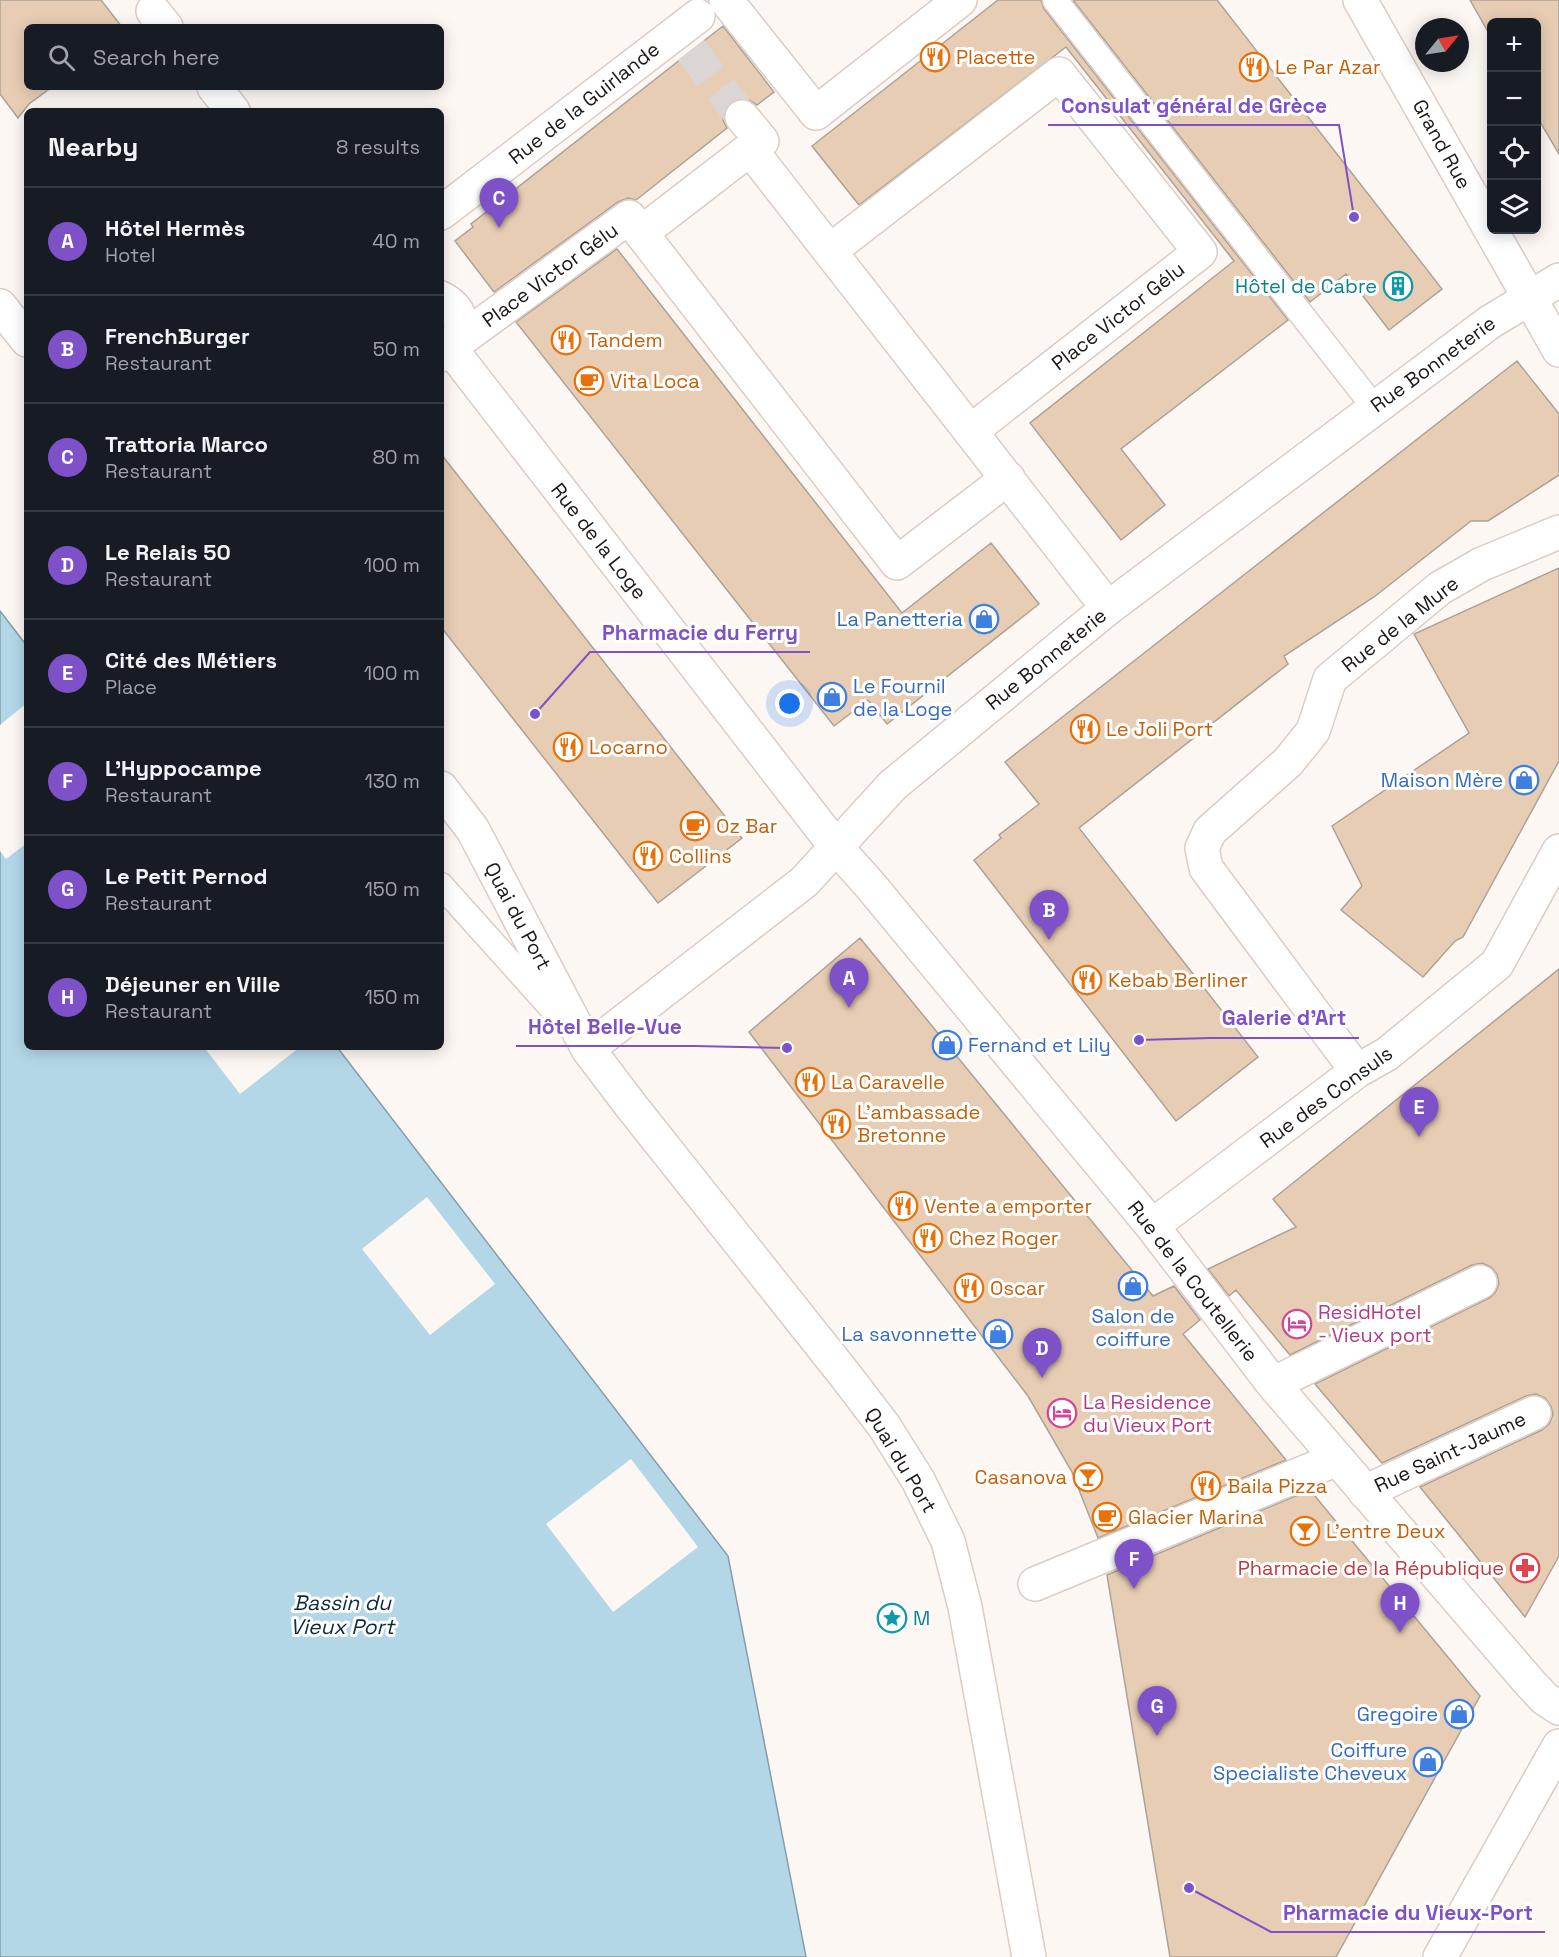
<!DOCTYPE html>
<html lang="en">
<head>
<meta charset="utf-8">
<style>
  body { margin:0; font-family:"Space Grotesk",sans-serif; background:#242831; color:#f1f3f6 }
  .controls { position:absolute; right:18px; top:18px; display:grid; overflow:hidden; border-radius:9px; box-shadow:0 3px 15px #0003 }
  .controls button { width:54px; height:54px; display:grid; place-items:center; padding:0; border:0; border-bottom:2px solid #363941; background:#171b24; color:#f1f3f6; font:30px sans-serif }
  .compass { position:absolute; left:1415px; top:18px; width:54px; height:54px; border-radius:50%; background:#171b24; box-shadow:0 3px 15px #0003; rotate:60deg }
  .you { position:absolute; left:790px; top:704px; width:21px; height:21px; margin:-15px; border:4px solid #fff; border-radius:50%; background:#1a73e8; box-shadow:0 0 0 9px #1a73e833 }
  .badge { display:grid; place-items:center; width:39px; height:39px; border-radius:50%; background:#7e51c9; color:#fff; font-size:20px; font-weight:700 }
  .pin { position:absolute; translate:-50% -50px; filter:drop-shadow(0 2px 3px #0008) }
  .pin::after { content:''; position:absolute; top:32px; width:21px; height:18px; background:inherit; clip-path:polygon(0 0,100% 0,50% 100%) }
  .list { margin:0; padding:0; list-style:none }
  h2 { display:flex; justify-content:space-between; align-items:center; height:78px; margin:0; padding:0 24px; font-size:26px }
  h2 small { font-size:20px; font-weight:400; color:#9ea1a6 }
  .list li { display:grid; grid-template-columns:39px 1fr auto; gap:18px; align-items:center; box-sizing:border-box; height:108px; padding:0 24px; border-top:2px solid #363941 }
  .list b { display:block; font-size:22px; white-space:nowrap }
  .list p { margin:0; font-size:20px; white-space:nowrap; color:#9ea1a6 }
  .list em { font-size:20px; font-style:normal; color:#9ea1a6 }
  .icon { flex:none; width:33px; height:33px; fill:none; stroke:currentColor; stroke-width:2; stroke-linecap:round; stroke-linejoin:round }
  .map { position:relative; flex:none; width:1559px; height:1957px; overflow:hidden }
  .search { position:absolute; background:#171b24; box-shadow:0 3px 15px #0003; left:24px; top:24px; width:420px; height:66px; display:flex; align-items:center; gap:15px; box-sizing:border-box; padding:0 21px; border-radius:9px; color:#9ea1a6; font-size:22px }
  .panel { position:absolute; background:#171b24; box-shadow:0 3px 15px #0003; left:24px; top:108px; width:420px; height:942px; border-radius:9px }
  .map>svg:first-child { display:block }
</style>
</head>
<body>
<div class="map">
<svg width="1559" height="1957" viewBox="0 0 1559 1957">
  <rect width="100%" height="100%" fill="#fdf7f4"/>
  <path fill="#b4d7e8" stroke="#869da9" stroke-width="1.5" d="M 0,611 L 27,646 L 27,1047 L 337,1047 L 728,1556 L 806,1957 L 0,1957 Z"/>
  <path fill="#fdf7f4" d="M 27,703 L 27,843 L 6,859 L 0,851 L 0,725 Z
    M 204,1047 L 300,1047 L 240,1094 Z
    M 427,1197 L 495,1284 L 430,1335 L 362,1249 Z
    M 631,1459 L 698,1547 L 613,1612 L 546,1524 Z"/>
  <path fill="#e7cdb4" stroke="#aca297" stroke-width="1.5" d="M 0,0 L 101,0 L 122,27 L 27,27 L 27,87 L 52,87 L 29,104 L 18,118 L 0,94 Z
    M 998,0 L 1041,0 L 1044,9 L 1288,320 L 1121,449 L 1165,505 L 1121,540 L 1030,423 L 1234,261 L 1066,47 L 859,205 L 812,146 Z
    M 1073,0 L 1217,0 L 1442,289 L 1389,330 L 1346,274 L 1310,302 Z
    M 1470,0 L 1559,0 L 1559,154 L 1536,115 L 1536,22 L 1491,22 L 1491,37 Z
    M 723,26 L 774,92 L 757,105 L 748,99 L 738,99 L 730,102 L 724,111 L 723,120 L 727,128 L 636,200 L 628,198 L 618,202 L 494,292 L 455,241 L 473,227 L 471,224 Z
    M 617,249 L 902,613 L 991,543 L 1039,604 L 887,724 L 868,700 L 834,726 L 516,322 Z
    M 1517,361 L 1559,414 L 1559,475 L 1488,521 L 1471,521 L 1374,597 L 1284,656 L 1288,664 L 1079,828 L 1258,1057 L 1176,1121 L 974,860 L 1001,838 L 999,835 L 1039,804 L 1005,762 Z
    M 441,454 L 742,838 L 658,903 L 441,627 Z
    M 1559,568 L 1559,761 L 1463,937 L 1455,941 L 1423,977 L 1341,910 L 1362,886 L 1332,826 L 1469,733 L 1414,634 Z
    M 860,938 L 1153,1296 L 1174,1286 L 1200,1320 L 1183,1334 L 1286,1460 L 1098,1538 L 1072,1472 L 1028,1396 L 749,1032 Z
    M 1559,969 L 1559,1556 L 1525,1617 L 1420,1487 L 1542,1430 L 1549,1424 L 1553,1415 L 1551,1406 L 1545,1398 L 1536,1394 L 1526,1396 L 1382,1463 L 1315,1384 L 1489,1298 L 1495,1293 L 1499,1284 L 1497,1274 L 1491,1267 L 1482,1263 L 1472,1265 L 1290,1355 L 1236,1290 L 1229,1296 L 1208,1269 L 1296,1227 L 1273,1199 Z
    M 1310,1490 L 1480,1696 L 1336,1957 L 1170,1957 L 1107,1575 Z"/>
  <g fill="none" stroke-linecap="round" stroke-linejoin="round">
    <path stroke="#dbd5d3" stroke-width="33" stroke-dasharray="33 16" stroke-linecap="butt" d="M 691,50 L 742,117"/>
    <g stroke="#dbccc5" stroke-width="27">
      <path id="service" d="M 1055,0 L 1374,407
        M 441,885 L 564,1022"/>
    </g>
    <g stroke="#dbccc5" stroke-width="36">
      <path id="pedestrian" d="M 726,0 L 816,113 L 960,0
        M 153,11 L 166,27
        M 214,87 L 233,111
        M 742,117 L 762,141 L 750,149
        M 441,213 L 698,16
        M 456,343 L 629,217 L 641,233
        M 1035,1584 L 1337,1459"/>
    </g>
    <g stroke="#dbccc5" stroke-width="36">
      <path id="minor" d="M 1360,0 L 1559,350
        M 831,250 L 1059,74 L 1200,252 L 971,431
        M 441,298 C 468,311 467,341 441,355
        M 0,306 L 27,340
        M 451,349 L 836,847 L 870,885 L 1152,1226 L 1273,1384 L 1530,1683 L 1544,1698 L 1559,1708
        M 1008,478 L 897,563 L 641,233 L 750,149 L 1108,608
        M 441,788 L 473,830 L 588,1049 L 632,1107 L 845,1375 L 884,1426 L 918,1480 L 948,1541 L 965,1607 L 1029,1957
        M 588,1049 L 804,882 L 893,785 L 1108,608 L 1490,322 L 1559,280
        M 1357,1071 L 1206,868 L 1202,848 L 1210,831 L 1288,762 L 1313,731 L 1330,679 L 1440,588 L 1482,564 L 1559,532
        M 1152,1226 L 1357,1071 L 1387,1054 L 1497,964 L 1559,851
        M 1273,1384 L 1480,1282
        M 1365,1492 L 1534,1413"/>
    </g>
    <g stroke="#dbccc5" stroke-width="36">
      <path id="secondary" d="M 1440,1957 L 1559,1746"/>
    </g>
    <use href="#service" stroke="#fff" stroke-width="24"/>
    <use href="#pedestrian" stroke="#fff" stroke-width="33"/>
    <use href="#minor" stroke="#fff" stroke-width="33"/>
    <use href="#secondary" stroke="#fff" stroke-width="33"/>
  </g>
  <defs>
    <g id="restaurant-ring" transform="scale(1.5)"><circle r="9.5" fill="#fff" stroke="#e8710a" stroke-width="1.5"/><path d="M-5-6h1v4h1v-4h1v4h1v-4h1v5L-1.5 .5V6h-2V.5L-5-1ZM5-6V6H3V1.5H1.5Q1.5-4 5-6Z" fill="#e8710a"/></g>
    <g id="building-ring" transform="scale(1.5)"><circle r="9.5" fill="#fff" stroke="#0f9aa8" stroke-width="1.5"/><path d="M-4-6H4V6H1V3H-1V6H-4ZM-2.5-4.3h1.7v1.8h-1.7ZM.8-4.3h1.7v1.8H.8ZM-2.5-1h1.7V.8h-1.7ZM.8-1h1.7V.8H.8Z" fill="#0f9aa8"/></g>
    <g id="cafe-ring" transform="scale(1.5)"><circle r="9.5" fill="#fff" stroke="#e8710a" stroke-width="1.5"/><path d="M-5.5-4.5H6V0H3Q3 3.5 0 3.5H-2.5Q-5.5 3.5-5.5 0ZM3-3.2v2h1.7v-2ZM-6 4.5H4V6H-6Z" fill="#e8710a"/></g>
    <g id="shop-ring" transform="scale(1.5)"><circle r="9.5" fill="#fff" stroke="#3f7fe0" stroke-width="1.5"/><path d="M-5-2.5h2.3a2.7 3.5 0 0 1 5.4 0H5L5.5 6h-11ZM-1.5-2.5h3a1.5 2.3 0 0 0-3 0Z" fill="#3f7fe0"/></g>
    <g id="hotel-ring" transform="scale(1.5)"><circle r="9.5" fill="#fff" stroke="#d1479c" stroke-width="1.5"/><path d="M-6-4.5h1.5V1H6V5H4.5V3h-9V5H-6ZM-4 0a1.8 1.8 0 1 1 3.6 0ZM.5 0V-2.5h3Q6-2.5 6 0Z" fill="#d1479c"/></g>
    <g id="bar-ring" transform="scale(1.5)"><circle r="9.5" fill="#fff" stroke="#e8710a" stroke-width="1.5"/><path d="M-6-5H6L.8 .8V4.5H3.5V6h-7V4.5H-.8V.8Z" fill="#e8710a"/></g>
    <g id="pharmacy-ring" transform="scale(1.5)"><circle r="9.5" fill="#fff" stroke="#e0444e" stroke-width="1.5"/><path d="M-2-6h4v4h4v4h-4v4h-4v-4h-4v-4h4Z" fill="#e0444e"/></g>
    <g id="sight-ring" transform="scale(1.5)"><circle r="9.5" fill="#fff" stroke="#0f9aa8" stroke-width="1.5"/><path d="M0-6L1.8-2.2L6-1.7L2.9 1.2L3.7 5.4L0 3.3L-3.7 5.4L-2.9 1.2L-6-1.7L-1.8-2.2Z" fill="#0f9aa8"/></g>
  </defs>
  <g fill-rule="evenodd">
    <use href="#restaurant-ring" x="935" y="57"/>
    <use href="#restaurant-ring" x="1254" y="67"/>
    <use href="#building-ring" x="1398" y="286"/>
    <use href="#restaurant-ring" x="566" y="340"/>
    <use href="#cafe-ring" x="589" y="381"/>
    <use href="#shop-ring" x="984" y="619"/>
    <use href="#shop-ring" x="832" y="697"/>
    <use href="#restaurant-ring" x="1085" y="729"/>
    <use href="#restaurant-ring" x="568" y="747"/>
    <use href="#shop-ring" x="1524" y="780"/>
    <use href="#cafe-ring" x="695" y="826"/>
    <use href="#restaurant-ring" x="648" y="856"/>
    <use href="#restaurant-ring" x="1087" y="980"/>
    <use href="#shop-ring" x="947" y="1045"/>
    <use href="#restaurant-ring" x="810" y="1082"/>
    <use href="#restaurant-ring" x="836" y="1124"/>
    <use href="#restaurant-ring" x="903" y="1206"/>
    <use href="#restaurant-ring" x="928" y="1238"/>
    <use href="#shop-ring" x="1133" y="1286"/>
    <use href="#restaurant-ring" x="969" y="1288"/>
    <use href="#hotel-ring" x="1297" y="1324"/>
    <use href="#shop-ring" x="998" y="1334"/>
    <use href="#hotel-ring" x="1062" y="1413"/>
    <use href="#bar-ring" x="1088" y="1477"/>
    <use href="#restaurant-ring" x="1206" y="1486"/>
    <use href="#cafe-ring" x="1107" y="1517"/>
    <use href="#bar-ring" x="1305" y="1531"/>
    <use href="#pharmacy-ring" x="1525" y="1568"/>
    <use href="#sight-ring" x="892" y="1618"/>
    <use href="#shop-ring" x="1459" y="1714"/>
    <use href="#shop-ring" x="1428" y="1762"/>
  </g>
  <g text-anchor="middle" stroke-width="6" stroke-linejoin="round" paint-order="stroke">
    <g font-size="20" fill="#c56008" stroke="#fff" text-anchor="start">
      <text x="956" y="64">Placette</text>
      <text x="1275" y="74">Le Par Azar</text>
      <text x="587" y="347">Tandem</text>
      <text x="610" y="388">Vita Loca</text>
      <text x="1106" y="736">Le Joli Port</text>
      <text x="589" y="754">Locarno</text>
      <text x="716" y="833">Oz Bar</text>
      <text x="669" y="863">Collins</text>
      <text x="1108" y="987">Kebab Berliner</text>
      <text x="831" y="1089">La Caravelle</text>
      <text x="857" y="1119">L'ambassade<tspan x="857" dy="23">Bretonne</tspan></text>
      <text x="924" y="1213">Vente a emporter</text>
      <text x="949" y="1245">Chez Roger</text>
      <text x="990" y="1295">Oscar</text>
      <text x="1067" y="1484" text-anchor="end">Casanova</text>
      <text x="1227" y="1493">Baila Pizza</text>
      <text x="1128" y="1524">Glacier Marina</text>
      <text x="1326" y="1538">L'entre Deux</text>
    </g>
    <g font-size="20" fill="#1c1715" stroke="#fff">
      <text transform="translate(584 103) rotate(-38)" y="7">Rue de la Guirlande</text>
      <text transform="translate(1442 144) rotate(61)" y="7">Grand Rue</text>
      <text transform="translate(550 275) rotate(-36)" y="7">Place Victor Gélu</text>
      <text transform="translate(1118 316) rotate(-38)" y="7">Place Victor Gélu</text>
      <text transform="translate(1433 364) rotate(-36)" y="7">Rue Bonneterie</text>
      <text transform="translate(599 541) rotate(52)" y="7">Rue de la Loge</text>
      <text transform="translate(1400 624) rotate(-38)" y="7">Rue de la Mure</text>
      <text transform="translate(1046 659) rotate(-39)" y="7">Rue Bonneterie</text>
      <text transform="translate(518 916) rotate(62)" y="7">Quai du Port</text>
      <text transform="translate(1326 1097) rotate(-36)" y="7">Rue des Consuls</text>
      <text transform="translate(1193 1281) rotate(52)" y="7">Rue de la Coutellerie</text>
      <text transform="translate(1450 1452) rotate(-25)" y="7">Rue Saint-Jaume</text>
      <text transform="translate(901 1460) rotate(59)" y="7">Quai du Port</text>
    </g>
    <g font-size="20" fill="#0d838f" stroke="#fff" text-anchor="end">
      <text x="1377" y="293">Hôtel de Cabre</text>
      <text x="913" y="1625" text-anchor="start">M</text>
    </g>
    <g font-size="20" fill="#366cbe" stroke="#fff" text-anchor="end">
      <text x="963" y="626">La Panetteria</text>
      <text x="853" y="693" text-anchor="start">Le Fournil<tspan x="853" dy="23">de la Loge</tspan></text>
      <text x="1503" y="787">Maison Mère</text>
      <text x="968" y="1052" text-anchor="start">Fernand et Lily</text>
      <text x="1133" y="1323" text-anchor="middle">Salon de<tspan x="1133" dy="23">coiffure</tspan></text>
      <text x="977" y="1341">La savonnette</text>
      <text x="1438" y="1721">Gregoire</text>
      <text x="1407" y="1757">Coiffure<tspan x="1407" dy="23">Specialiste Cheveux</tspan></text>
    </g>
    <g font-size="20" fill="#b23c85" stroke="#fff" text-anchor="start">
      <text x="1318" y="1319">ResidHotel<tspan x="1318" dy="23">- Vieux port</tspan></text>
      <text x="1083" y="1409">La Residence<tspan x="1083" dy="23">du Vieux Port</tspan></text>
    </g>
    <g font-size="20" fill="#be3a42" stroke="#fff" text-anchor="end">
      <text x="1504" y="1575">Pharmacie de la République</text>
    </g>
    <g font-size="21" font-style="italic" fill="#0d2d3b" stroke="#fff">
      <text x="342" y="1610">Bassin du<tspan x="342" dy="24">Vieux Port</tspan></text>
    </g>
  </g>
  <path fill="none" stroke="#7e51c9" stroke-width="2" d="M1354 217L1339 125H1048M535 714L590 652H810M1139 1040L1210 1038H1359M787 1048L694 1046H516M1189 1888L1271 1932H1545"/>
  <g fill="#7e51c9" stroke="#fff" stroke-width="2">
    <circle cx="1354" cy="217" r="6"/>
    <circle cx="535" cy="714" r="6"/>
    <circle cx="1139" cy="1040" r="6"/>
    <circle cx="787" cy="1048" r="6"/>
    <circle cx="1189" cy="1888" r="6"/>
  </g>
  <g font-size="21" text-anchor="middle" font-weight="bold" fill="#7e51c9" stroke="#fff" stroke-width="6" stroke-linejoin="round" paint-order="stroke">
    <text x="1194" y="113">Consulat général de Grèce</text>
    <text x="700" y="640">Pharmacie du Ferry</text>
    <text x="1284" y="1025">Galerie d'Art</text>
    <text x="605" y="1034">Hôtel Belle-Vue</text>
    <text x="1408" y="1920">Pharmacie du Vieux-Port</text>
  </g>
</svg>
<div class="controls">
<button>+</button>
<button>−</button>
<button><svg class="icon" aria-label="locate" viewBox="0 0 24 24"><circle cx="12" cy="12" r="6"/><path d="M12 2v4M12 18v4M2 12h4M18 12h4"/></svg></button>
<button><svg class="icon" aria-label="layers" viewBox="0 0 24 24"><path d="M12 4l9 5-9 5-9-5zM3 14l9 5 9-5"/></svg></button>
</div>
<svg class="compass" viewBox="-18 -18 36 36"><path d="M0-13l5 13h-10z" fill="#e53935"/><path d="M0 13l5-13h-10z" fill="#9ea1a6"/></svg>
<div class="you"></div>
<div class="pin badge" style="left:849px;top:1008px">A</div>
<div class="pin badge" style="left:1049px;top:940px">B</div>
<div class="pin badge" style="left:499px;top:228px">C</div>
<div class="pin badge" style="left:1042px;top:1378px">D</div>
<div class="pin badge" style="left:1419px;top:1137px">E</div>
<div class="pin badge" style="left:1134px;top:1589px">F</div>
<div class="pin badge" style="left:1157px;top:1736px">G</div>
<div class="pin badge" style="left:1400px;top:1633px">H</div>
<div class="search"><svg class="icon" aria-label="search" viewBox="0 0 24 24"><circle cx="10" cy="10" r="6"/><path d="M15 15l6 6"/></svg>Search here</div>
<section class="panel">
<h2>Nearby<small>8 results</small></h2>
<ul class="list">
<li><span class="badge">A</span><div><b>Hôtel Hermès</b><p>Hotel</p></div><em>40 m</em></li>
<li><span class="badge">B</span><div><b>FrenchBurger</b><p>Restaurant</p></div><em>50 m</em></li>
<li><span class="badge">C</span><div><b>Trattoria Marco</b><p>Restaurant</p></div><em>80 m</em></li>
<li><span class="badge">D</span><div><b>Le Relais 50</b><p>Restaurant</p></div><em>100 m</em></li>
<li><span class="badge">E</span><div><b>Cité des Métiers</b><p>Place</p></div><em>100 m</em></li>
<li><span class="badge">F</span><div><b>L'Hyppocampe</b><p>Restaurant</p></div><em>130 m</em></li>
<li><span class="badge">G</span><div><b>Le Petit Pernod</b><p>Restaurant</p></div><em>150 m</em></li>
<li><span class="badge">H</span><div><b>Déjeuner en Ville</b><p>Restaurant</p></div><em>150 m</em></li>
</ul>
</section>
</div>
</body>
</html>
